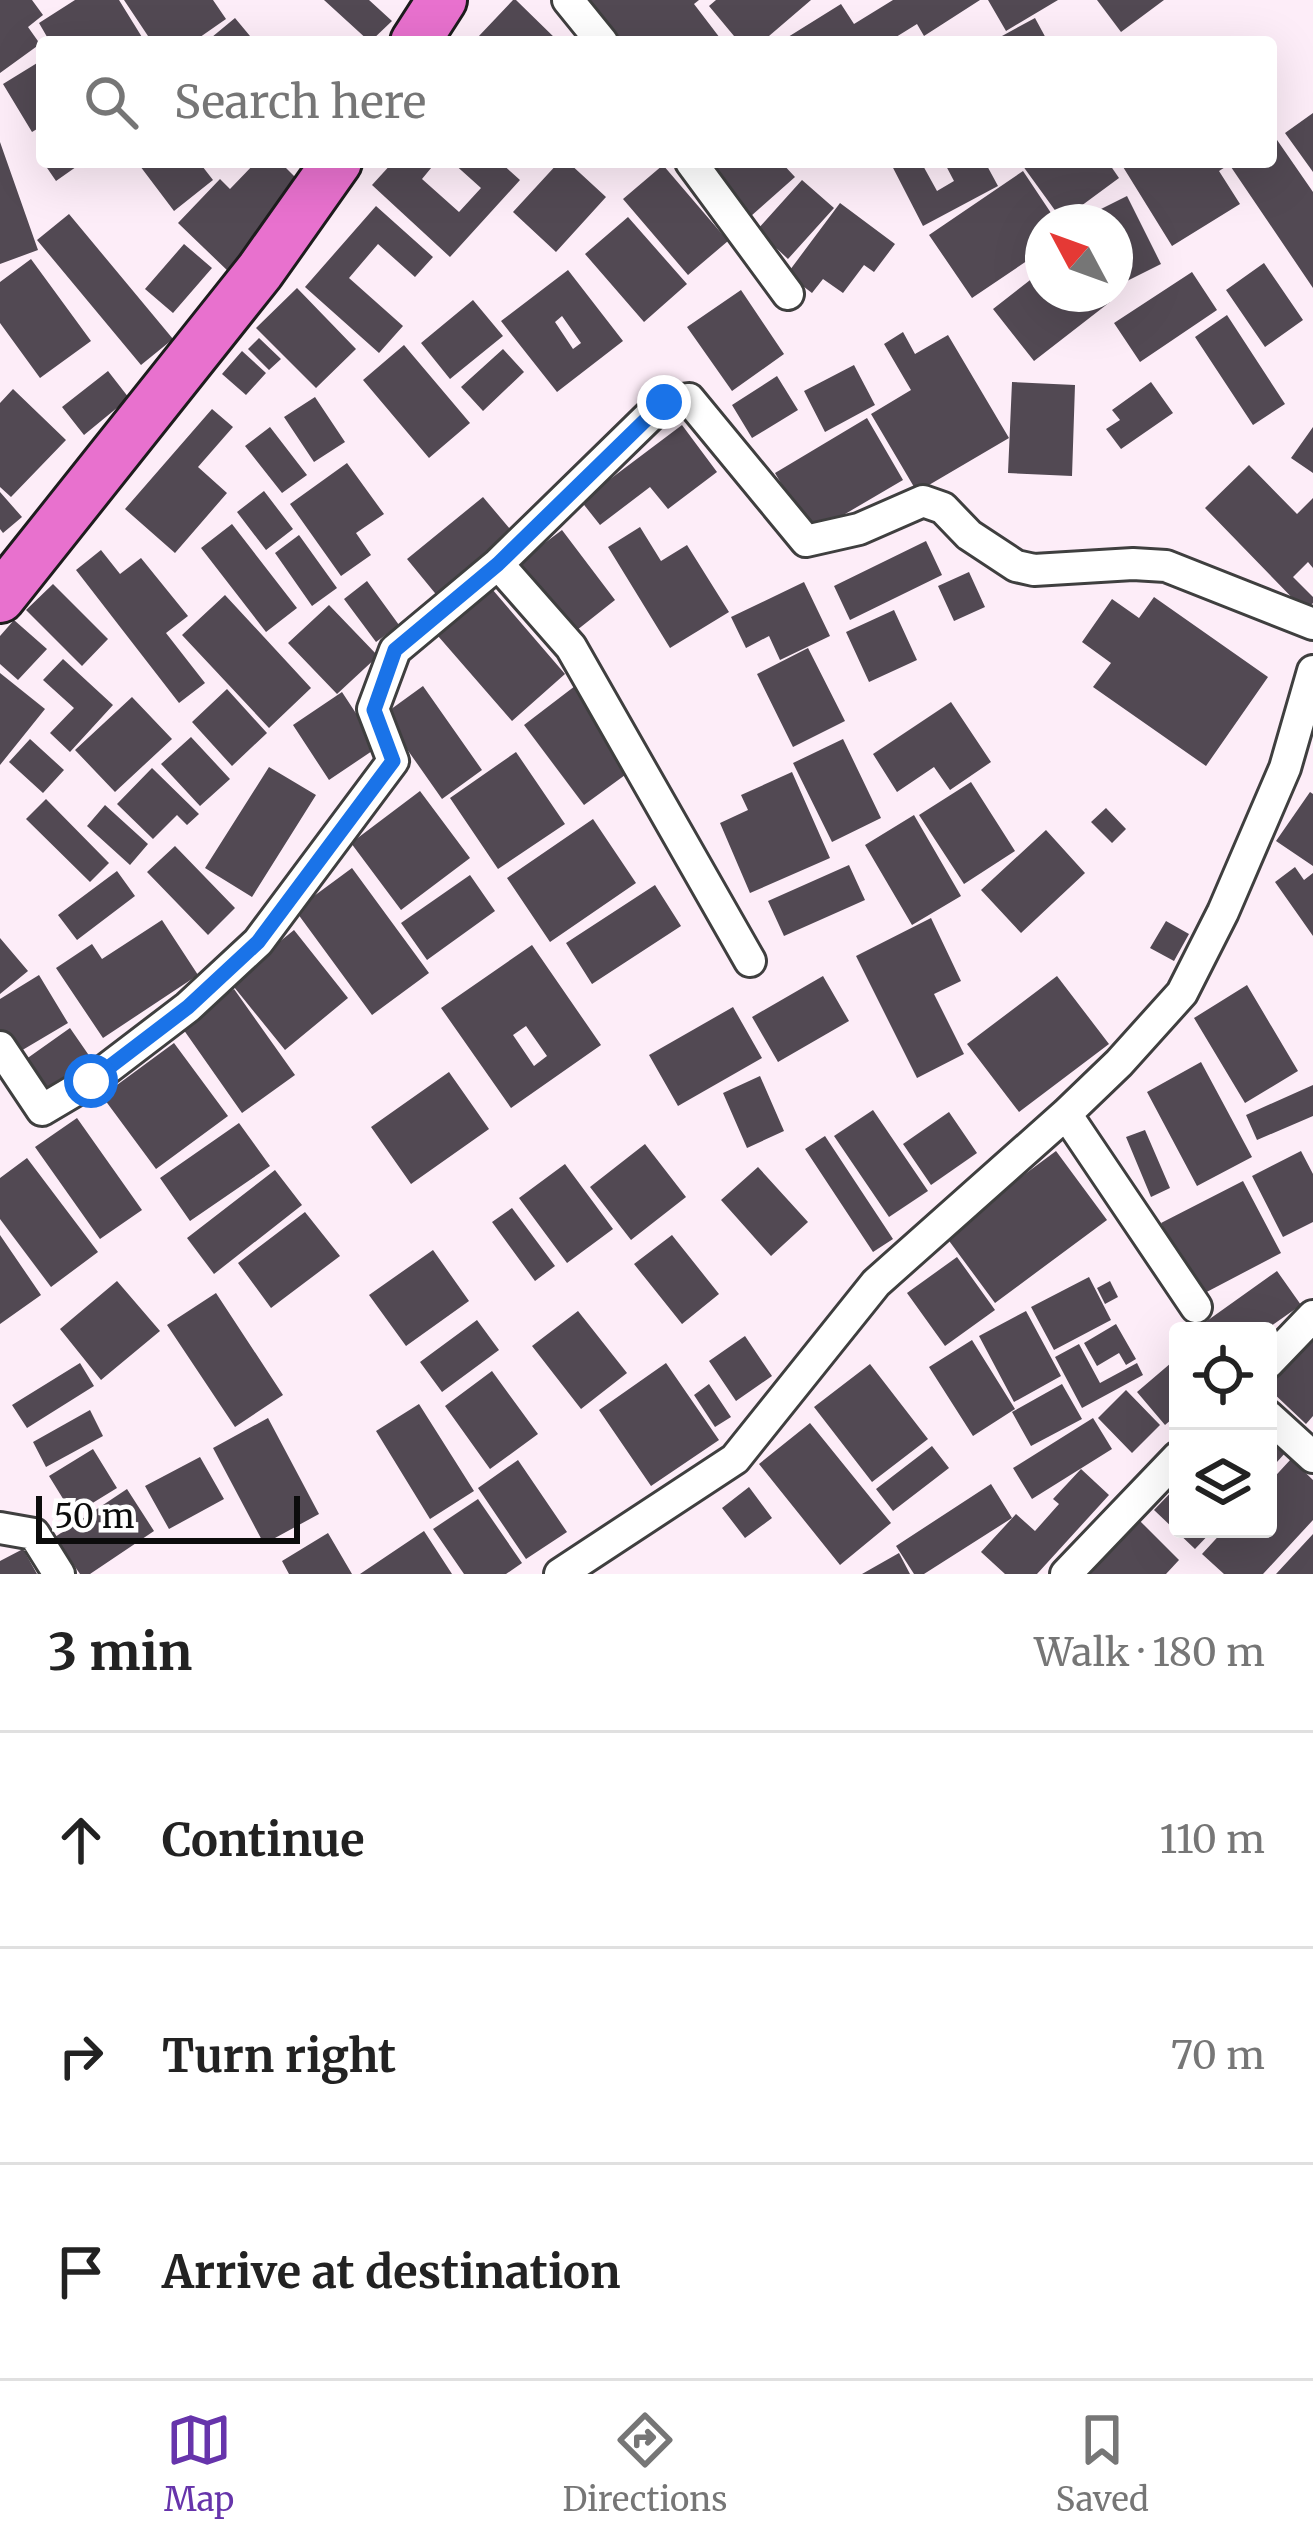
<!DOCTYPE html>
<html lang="en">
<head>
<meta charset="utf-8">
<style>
  body { margin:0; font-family:Merriweather,serif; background:#f6f6f6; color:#222 }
  .controls { position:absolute; right:36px; bottom:36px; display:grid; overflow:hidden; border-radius:12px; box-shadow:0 12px 48px #0002 }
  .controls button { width:108px; height:108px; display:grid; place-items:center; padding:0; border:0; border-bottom:3px solid #e0e0e0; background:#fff; color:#222; font:60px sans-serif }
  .compass { position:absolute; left:1025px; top:204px; width:108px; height:108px; border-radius:50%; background:#fff; box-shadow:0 12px 48px #0002; rotate:311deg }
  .scale { position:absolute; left:36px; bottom:30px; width:264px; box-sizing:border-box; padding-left:12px; border:6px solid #0c0c0c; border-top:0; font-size:33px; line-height:42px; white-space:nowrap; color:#0c0c0c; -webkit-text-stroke:9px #fff; paint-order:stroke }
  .stop { position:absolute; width:36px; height:36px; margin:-27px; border:9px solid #1a73e8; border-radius:50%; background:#fff }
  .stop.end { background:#1a73e8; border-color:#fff; box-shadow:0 3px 12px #0008 }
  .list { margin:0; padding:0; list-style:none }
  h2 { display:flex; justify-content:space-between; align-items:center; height:156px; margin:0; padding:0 48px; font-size:51px }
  h2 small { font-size:39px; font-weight:400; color:#767676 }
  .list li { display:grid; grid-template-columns:78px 1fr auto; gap:36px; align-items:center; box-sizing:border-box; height:216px; padding:0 48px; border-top:3px solid #e0e0e0 }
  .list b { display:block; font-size:45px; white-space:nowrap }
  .list em { font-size:39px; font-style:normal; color:#767676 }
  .icon { flex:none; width:66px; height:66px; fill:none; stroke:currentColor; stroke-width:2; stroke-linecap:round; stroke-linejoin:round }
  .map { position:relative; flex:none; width:1313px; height:1574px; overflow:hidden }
  .search { position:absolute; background:#fff; box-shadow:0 12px 48px #0002; left:36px; right:36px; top:36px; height:132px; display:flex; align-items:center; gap:30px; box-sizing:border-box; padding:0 42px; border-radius:12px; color:#767676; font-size:45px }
  .sheet { height:804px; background:#fff }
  nav { display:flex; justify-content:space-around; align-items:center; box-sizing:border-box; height:168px; border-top:3px solid #e0e0e0; background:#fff; font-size:33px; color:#767676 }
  nav a { display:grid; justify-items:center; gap:6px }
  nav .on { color:#6634ab }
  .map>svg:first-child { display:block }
</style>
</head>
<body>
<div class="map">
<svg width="1313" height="1574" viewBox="0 0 1313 1574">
  <rect width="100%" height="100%" fill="#fdedf8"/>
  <path fill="#524953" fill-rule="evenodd" d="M 0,0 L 32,0 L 43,15 L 28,27 L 40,44 L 0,73 Z
    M 75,0 L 119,0 L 145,42 L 50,42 L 39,23 Z
    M 124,0 L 213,0 L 226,19 L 193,42 L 152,42 Z
    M 324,0 L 369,0 L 392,21 L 370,42 Z
    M 513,0 L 516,0 L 559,42 L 526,42 L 522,38 L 518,42 L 483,42 L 478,37 Z
    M 581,0 L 699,0 L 694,4 L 723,42 L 613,42 Z
    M 716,0 L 811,0 L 762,42 L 739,42 L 709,6 Z
    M 893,0 L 980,0 L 924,36 L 917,24 L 888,42 L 780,42 L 841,4 L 854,24 Z
    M 988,0 L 1058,0 L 1006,31 Z
    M 1097,0 L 1164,0 L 1121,32 Z
    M 235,18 L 255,42 L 206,42 Z
    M 1035,18 L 1048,42 L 991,42 Z
    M 42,60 L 42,126 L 32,132 L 3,84 Z
    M 1313,113 L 1313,172 L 1285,133 Z
    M 1275,137 L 1313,192 L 1313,288 L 1231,167 L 1239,162 L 1271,162 L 1271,140 Z
    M 0,142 L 38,250 L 0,264 Z
    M 43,162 L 83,162 L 56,181 Z
    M 137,162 L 199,162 L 213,180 L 174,211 Z
    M 256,162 L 280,162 L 310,192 L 230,273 L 178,223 L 220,179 L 230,189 Z
    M 393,162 L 436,162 L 422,179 L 459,212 L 481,188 L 452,162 L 500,162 L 520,180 L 450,257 L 372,185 Z
    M 559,162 L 568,162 L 606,197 L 556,252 L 513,212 Z
    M 702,162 L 781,162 L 795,177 L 751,216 Z
    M 890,162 L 921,162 L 937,191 L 954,181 L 944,162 L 985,162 L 998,186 L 923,226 Z
    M 1020,162 L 1108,162 L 1119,178 L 1062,220 Z
    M 1120,162 L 1233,162 L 1219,171 L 1240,204 L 1172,246 Z
    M 663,165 L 728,241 L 688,275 L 623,199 Z
    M 1023,171 L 1057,222 L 1043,222 L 1043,250 L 972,298 L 929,235 Z
    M 802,180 L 834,208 L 788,259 L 757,230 Z
    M 1127,196 L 1161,264 L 1115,287 L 1115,222 L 1075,222 Z
    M 840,203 L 895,244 L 874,272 L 864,265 L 843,293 L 823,279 L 812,293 L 787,274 Z
    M 376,206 L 433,257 L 415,277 L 378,244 L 349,278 L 403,326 L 379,353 L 305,287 Z
    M 69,214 L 173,339 L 141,365 L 37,240 Z
    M 628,217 L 687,284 L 644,322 L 585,254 Z
    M 184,244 L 212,268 L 173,313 L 145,289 Z
    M 31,259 L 91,341 L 40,378 L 0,323 L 0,282 Z
    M 1264,263 L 1303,320 L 1265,347 L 1226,290 Z
    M 568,270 L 623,341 L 557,392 L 501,321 ZM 562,316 L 581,343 L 573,349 L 555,322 Z
    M 1043,270 L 1043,294 L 1103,294 L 1110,302 L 1034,361 L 993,309 Z
    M 1192,272 L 1217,310 L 1140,362 L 1114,323 Z
    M 297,288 L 356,349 L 316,388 L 256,328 Z
    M 741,290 L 784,354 L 732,391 L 687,327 Z
    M 473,300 L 503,336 L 450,379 L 421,343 Z
    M 1227,315 L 1285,404 L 1253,425 L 1195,337 Z
    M 903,332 L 915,354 L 948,335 L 1009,438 L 917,492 L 871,414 L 911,390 L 884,344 Z
    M 259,338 L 281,359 L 269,370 L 248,349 Z
    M 404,345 L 470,423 L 429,458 L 363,380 Z
    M 503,349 L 524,372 L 483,411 L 461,387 Z
    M 242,351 L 266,373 L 246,395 L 222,374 Z
    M 854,365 L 875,405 L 825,432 L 804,391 Z
    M 108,371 L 129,398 L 84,435 L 62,407 Z
    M 777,376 L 798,410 L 752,438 L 732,405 Z
    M 1012,382 L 1075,385 L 1072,476 L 1008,473 Z
    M 1151,382 L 1173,413 L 1121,449 L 1106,429 L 1120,420 L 1112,410 Z
    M 13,389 L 66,440 L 11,497 L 0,487 L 0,403 Z
    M 315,397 L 345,442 L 314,462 L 284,417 Z
    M 212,409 L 233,427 L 198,467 L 227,493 L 175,553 L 125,509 Z
    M 867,418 L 903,480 L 811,534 L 775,473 Z
    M 682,425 L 717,472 L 668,509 L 650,487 L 600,525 L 581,501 Z
    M 270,427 L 307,475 L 282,493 L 245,446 Z
    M 1313,427 L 1313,473 L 1291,458 Z
    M 347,463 L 384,514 L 356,533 L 371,555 L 341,576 L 290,504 Z
    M 1249,465 L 1297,514 L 1313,498 L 1313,568 L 1308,562 L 1293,577 L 1313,597 L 1313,603 L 1305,611 L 1205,508 Z
    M 264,491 L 293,529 L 266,550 L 237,512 Z
    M 0,492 L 22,517 L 3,533 L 0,529 Z
    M 483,497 L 515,535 L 439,598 L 407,559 Z
    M 232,524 L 297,608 L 266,632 L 201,548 Z
    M 640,527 L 661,561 L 687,545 L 729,612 L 670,648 L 608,547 Z
    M 562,530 L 615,600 L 572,634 L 518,563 Z
    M 299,535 L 337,588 L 312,606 L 275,553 Z
    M 926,541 L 942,575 L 850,620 L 834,586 Z
    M 101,550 L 120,574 L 141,558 L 188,616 L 166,633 L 205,683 L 179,703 L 76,570 Z
    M 969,572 L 985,607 L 954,621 L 938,586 Z
    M 367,581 L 399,625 L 376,642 L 344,599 Z
    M 804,582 L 830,636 L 780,660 L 769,636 L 746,648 L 731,617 Z
    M 53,584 L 108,639 L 82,666 L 26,610 Z
    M 492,589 L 565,674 L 512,721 L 438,636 Z
    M 225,595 L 311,688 L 269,728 L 182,635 Z
    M 1154,597 L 1268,677 L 1206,766 L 1093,687 L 1111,663 L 1082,642 L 1112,599 L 1139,618 Z
    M 329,605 L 378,656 L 337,694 L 288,643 Z
    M 894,610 L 917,660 L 869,682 L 846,632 Z
    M 14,620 L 47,649 L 18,680 L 0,664 L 0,636 Z
    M 808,648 L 845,721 L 793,747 L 757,674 Z
    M 63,659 L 113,705 L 70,752 L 50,733 L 74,708 L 43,680 Z
    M 0,673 L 45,709 L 0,765 Z
    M 423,686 L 482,770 L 442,799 L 383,715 Z
    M 575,686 L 636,767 L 584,805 L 524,725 Z
    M 227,689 L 267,733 L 232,766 L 192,722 Z
    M 342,692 L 378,747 L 329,780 L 293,725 Z
    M 132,697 L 172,739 L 115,792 L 75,750 Z
    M 951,702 L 991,762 L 950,790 L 934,767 L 897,792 L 873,754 Z
    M 191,737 L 230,779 L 200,806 L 161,764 Z
    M 30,739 L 64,770 L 43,793 L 9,762 Z
    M 843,739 L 881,818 L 832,842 L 793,763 Z
    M 516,752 L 565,824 L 498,869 L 450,798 Z
    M 269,767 L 316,795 L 252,897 L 205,868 Z
    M 152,768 L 199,814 L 187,825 L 177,815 L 153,839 L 117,804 Z
    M 792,772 L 830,858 L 750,893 L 720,823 L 748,810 L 741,795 Z
    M 971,782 L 1015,851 L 964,884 L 919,815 Z
    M 420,791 L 470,858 L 401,910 L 351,843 Z
    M 1310,792 L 1313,794 L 1313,866 L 1276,841 Z
    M 46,799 L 109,863 L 90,882 L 26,819 Z
    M 105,805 L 148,844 L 130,865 L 87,826 Z
    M 1106,808 L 1126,829 L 1112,843 L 1091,822 Z
    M 914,815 L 961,896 L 912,925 L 865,845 Z
    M 593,819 L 636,883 L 550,942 L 507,878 Z
    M 1046,830 L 1085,873 L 1021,933 L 981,890 Z
    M 175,846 L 235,908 L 208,935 L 147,872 Z
    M 849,865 L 865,900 L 784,936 L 768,901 Z
    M 1295,867 L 1304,880 L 1313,873 L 1313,936 L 1275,882 Z
    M 352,868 L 429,973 L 372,1015 L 295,910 Z
    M 117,871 L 135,896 L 77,940 L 58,915 Z
    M 470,875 L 495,911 L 427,960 L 401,923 Z
    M 655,885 L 681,926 L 592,984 L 566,943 Z
    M 931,918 L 961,981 L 934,994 L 964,1054 L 917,1078 L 856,956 Z
    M 162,920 L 198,975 L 103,1038 L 56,968 L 92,944 L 102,959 Z
    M 1166,921 L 1189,934 L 1174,961 L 1150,948 Z
    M 294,930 L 348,998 L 285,1050 L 230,982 Z
    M 0,938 L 28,971 L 0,994 Z
    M 532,945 L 601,1045 L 511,1108 L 441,1008 ZM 526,1026 L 547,1056 L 534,1066 L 513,1035 Z
    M 39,975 L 68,1023 L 14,1055 L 0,1031 L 0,999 Z
    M 823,976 L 849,1021 L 778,1062 L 752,1017 Z
    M 1057,976 L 1109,1044 L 1019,1112 L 967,1044 Z
    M 1247,985 L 1298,1071 L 1245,1103 L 1194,1018 Z
    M 234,989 L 295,1075 L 242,1113 L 181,1026 Z
    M 733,1007 L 762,1058 L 678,1106 L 649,1055 Z
    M 70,1028 L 97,1067 L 48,1101 L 22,1062 Z
    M 174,1043 L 228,1116 L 156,1169 L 102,1096 Z
    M 1201,1062 L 1252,1157 L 1197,1186 L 1147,1092 Z
    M 449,1072 L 489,1129 L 411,1184 L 371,1127 Z
    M 760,1076 L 784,1131 L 747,1148 L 723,1093 Z
    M 1313,1085 L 1313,1116 L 1257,1140 L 1246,1115 Z
    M 873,1110 L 928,1191 L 889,1217 L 834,1136 Z
    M 949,1112 L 977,1153 L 931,1185 L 903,1144 Z
    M 77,1118 L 142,1210 L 100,1239 L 35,1147 Z
    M 239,1123 L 270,1166 L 190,1221 L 160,1178 Z
    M 1145,1130 L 1170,1188 L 1151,1197 L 1126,1137 Z
    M 825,1136 L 893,1239 L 873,1252 L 805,1149 Z
    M 645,1144 L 686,1197 L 631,1240 L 590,1187 Z
    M 1056,1151 L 1107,1220 L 995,1303 L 944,1234 Z
    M 1301,1151 L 1313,1174 L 1313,1222 L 1283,1237 L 1252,1176 Z
    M 27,1158 L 98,1252 L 51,1287 L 0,1219 L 0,1178 Z
    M 565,1164 L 613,1229 L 567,1263 L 519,1198 Z
    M 758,1167 L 808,1222 L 771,1256 L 721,1200 Z
    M 275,1170 L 302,1205 L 214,1274 L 187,1238 Z
    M 1243,1181 L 1281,1253 L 1199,1296 L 1161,1223 Z
    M 512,1208 L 555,1266 L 535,1281 L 492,1222 Z
    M 305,1212 L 340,1256 L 271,1308 L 238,1263 Z
    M 0,1235 L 41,1295 L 0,1324 Z
    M 672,1235 L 719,1294 L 682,1324 L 634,1264 Z
    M 433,1250 L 469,1301 L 406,1346 L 369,1295 Z
    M 957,1257 L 995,1310 L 945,1346 L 907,1293 Z
    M 1277,1271 L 1301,1305 L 1264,1331 L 1210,1331 L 1204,1323 Z
    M 1089,1277 L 1111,1320 L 1054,1350 L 1031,1307 Z
    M 117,1281 L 160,1331 L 101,1380 L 60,1329 Z
    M 1110,1281 L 1118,1297 L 1105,1304 L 1097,1288 Z
    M 216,1293 L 283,1395 L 235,1427 L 167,1325 Z
    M 578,1311 L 627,1373 L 581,1409 L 532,1346 Z
    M 1026,1311 L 1061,1376 L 1014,1402 L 979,1336 Z
    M 477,1320 L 499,1350 L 442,1392 L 420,1362 Z
    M 1116,1324 L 1136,1359 L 1126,1365 L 1119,1353 L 1097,1366 L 1084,1343 Z
    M 1313,1335 L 1313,1416 L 1306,1424 L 1268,1388 L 1268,1384 Z
    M 745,1336 L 772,1376 L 736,1401 L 709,1361 Z
    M 972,1340 L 1015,1409 L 973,1436 L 929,1367 Z
    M 1079,1344 L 1100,1383 L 1137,1363 L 1143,1375 L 1082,1408 L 1055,1357 Z
    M 1178,1357 L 1178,1414 L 1165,1425 L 1137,1392 Z
    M 80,1363 L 94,1386 L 27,1428 L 12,1405 Z
    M 666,1363 L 719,1440 L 651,1486 L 599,1410 Z
    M 870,1364 L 928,1439 L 872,1482 L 814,1407 Z
    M 492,1371 L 538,1434 L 490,1469 L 445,1406 Z
    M 709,1384 L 731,1417 L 715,1427 L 694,1395 Z
    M 1062,1384 L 1082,1419 L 1031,1446 L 1012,1412 Z
    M 1126,1390 L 1160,1425 L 1132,1453 L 1098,1418 Z
    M 419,1404 L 474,1491 L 430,1519 L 376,1431 Z
    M 90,1410 L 103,1436 L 46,1467 L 33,1442 Z
    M 268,1418 L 319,1514 L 264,1544 L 213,1448 Z
    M 1093,1418 L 1112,1449 L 1032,1499 L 1013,1468 Z
    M 810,1423 L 891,1523 L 840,1565 L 759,1464 Z
    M 1268,1435 L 1286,1452 L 1268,1472 Z
    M 932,1446 L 949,1468 L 893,1511 L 876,1489 Z
    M 93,1449 L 117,1488 L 73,1515 L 49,1476 Z
    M 200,1457 L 224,1499 L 169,1529 L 145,1486 Z
    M 1291,1459 L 1313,1480 L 1313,1520 L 1263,1574 L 1224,1574 L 1202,1554 L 1225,1529 L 1268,1529 L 1268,1484 Z
    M 518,1460 L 567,1532 L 526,1559 L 478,1488 Z
    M 1081,1469 L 1109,1495 L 1037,1574 L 1005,1574 L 981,1552 L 1016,1514 L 1035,1531 L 1059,1504 L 1053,1499 Z
    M 991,1484 L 1012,1518 L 924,1574 L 914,1574 L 896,1546 Z
    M 1178,1485 L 1178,1529 L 1214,1529 L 1195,1549 L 1154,1510 Z
    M 749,1487 L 772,1518 L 745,1538 L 722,1508 Z
    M 127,1489 L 154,1531 L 90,1574 L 80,1574 L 55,1537 Z
    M 478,1499 L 522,1563 L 506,1574 L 464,1574 L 433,1529 Z
    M 1140,1521 L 1179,1560 L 1166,1574 L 1089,1574 Z
    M 424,1531 L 452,1574 L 360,1574 Z
    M 328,1533 L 352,1574 L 289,1574 L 282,1561 Z
    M 1313,1534 L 1313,1574 L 1276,1574 Z
    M 23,1549 L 37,1574 L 0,1574 L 0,1561 Z
    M 899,1553 L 910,1574 L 862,1574 Z"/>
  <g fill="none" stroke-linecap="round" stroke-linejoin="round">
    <g stroke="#3f3f3f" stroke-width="36">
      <path id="street" d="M 568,0 L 602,42
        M 691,162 L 788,294
        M 498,564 L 571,647 L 750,961
        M 0,1047 L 42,1110 L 91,1081 L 188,1007 L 258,942 L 393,761 L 373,709 L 395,650 L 498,564 L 664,402 L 689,399 L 806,541 L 859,529 L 923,501 L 943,508 L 969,535 L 1016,566 L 1034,570 L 1133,564 L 1166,566 L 1313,624
        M 1066,1114 L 1196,1307
        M 1268,1363 L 1313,1316
        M 1268,1416 L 1313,1457
        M 0,1528 L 34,1534 L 59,1574
        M 560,1574 L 735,1459 L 876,1283 L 1066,1114 L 1119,1063 L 1182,993 L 1223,912 L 1285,768 L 1313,671
        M 1066,1574 L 1178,1457"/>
    </g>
    <g stroke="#1d1d1d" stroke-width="54">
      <path id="primary" d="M 415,42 L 442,0
        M 0,598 L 260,271 L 337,162"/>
    </g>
    <use href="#street" stroke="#fff" stroke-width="30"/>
    <use href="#primary" stroke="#e871ce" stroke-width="48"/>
  </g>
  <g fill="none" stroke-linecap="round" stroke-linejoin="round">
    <path stroke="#1a73e8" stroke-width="15" d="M 91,1081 L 188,1007 L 258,942 L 393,761 L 374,710 L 395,650 L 498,564 L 664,402"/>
  </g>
</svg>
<div class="controls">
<button><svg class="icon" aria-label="locate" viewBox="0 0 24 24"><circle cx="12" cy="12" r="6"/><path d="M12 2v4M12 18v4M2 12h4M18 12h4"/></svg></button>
<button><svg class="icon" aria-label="layers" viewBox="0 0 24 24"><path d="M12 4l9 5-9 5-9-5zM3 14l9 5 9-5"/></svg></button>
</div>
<svg class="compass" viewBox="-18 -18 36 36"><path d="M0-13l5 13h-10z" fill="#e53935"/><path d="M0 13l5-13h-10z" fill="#767676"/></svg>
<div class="scale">50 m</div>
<div class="stop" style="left:91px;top:1081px"></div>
<div class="stop end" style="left:664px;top:402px"></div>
<div class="search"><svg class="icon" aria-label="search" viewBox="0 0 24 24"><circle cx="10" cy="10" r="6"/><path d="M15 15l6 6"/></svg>Search here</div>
</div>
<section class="sheet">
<h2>3 min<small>Walk · 180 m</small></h2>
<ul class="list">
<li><svg class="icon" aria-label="ahead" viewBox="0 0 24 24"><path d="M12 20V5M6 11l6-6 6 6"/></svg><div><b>Continue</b></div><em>110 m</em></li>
<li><svg class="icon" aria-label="right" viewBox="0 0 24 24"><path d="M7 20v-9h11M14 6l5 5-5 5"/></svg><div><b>Turn right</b></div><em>70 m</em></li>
<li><svg class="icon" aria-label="arrive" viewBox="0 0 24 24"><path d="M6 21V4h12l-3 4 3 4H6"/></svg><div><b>Arrive at destination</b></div></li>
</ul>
</section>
<nav>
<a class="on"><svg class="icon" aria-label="map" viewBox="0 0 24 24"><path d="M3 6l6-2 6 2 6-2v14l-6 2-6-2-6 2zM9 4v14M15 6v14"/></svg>Map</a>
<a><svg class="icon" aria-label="directions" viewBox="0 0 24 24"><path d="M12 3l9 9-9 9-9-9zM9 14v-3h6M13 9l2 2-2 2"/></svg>Directions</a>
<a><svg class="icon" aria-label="saved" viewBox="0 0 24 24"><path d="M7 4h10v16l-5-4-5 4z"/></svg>Saved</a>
</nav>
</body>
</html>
